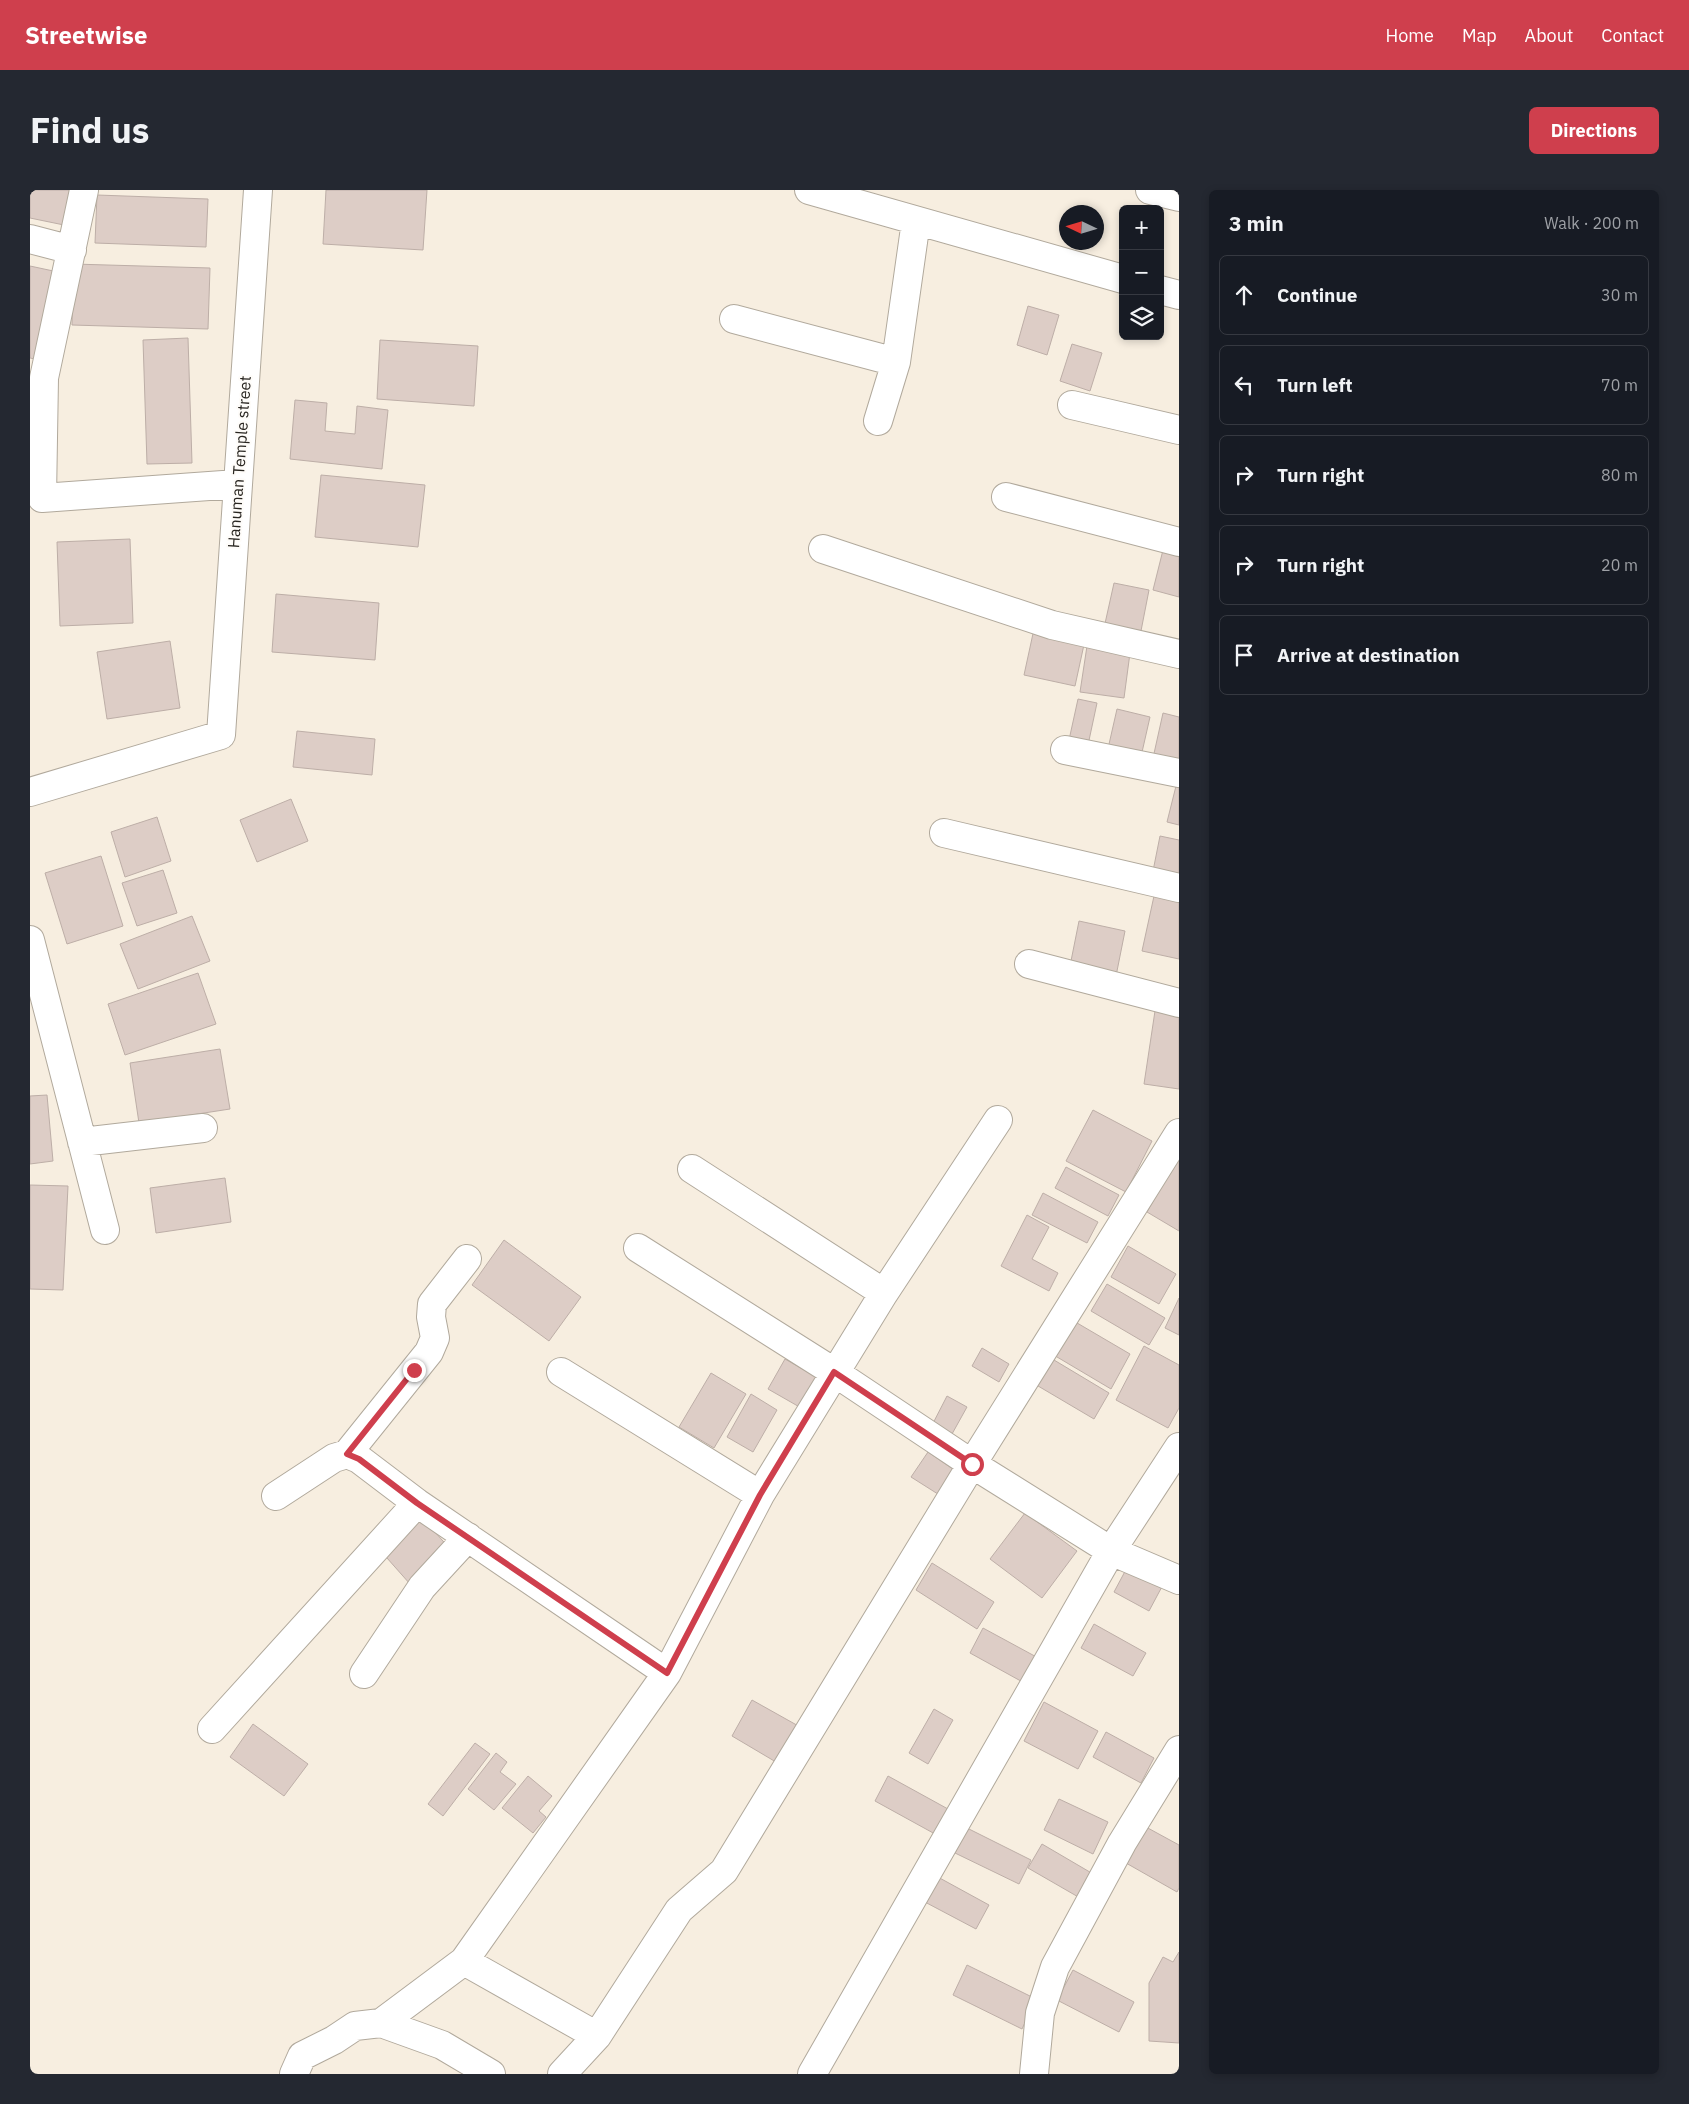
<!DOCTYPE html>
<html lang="en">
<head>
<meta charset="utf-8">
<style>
  body { margin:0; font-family:"IBM Plex Sans",sans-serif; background:#242831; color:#f1f3f6 }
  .controls { position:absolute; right:15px; top:15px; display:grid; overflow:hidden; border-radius:8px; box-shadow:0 2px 8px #0003 }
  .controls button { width:45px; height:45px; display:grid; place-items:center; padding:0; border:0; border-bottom:1px solid #363941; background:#171b24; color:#f1f3f6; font:25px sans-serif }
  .compass { position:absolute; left:1029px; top:15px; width:45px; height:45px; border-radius:50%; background:#171b24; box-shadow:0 2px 8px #0003; rotate:274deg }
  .stop { position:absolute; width:15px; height:15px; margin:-11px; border:4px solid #cf3f4d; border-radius:50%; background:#fff }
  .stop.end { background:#cf3f4d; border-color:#fff; box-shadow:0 1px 5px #0008 }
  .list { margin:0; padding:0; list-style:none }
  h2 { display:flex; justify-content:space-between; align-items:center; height:65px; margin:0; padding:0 20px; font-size:21px }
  h2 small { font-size:16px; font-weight:400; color:#9ea1a6 }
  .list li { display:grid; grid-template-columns:32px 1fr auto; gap:15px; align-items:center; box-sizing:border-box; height:80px; margin:0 10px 10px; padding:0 10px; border:1px solid #363941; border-radius:8px }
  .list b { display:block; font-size:19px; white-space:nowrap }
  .list em { font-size:16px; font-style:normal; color:#9ea1a6 }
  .icon { flex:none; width:28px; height:28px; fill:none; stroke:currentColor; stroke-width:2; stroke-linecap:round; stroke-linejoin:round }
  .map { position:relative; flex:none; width:1149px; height:1884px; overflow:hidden; border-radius:8px }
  header { display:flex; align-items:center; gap:30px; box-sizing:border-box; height:70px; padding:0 25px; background:#cf3f4d; color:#fff }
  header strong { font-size:24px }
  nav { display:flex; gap:28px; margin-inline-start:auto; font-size:18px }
  .intro { display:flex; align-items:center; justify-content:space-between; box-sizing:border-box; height:120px; padding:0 30px }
  h1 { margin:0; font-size:35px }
  .button { padding:12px 22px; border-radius:8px; background:#cf3f4d; color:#fff; font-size:18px; font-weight:700 }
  main { display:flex; gap:30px; padding:0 30px }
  aside { flex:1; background:#171b24; border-radius:8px; box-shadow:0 2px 8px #0003 }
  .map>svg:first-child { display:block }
</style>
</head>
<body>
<header>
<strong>Streetwise</strong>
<nav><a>Home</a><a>Map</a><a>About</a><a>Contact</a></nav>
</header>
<div class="intro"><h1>Find us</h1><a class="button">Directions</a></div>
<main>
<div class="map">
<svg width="1149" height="1884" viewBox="0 0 1149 1884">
  <rect width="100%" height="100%" fill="#f7eee0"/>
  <path fill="#ddcdc6" stroke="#bdaea7" d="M 0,0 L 42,0 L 34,35 L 0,28 Z
    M 296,0 L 397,0 L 393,60 L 293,54 Z
    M 67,5 L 178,9 L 176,57 L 65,53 Z
    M 43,74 L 180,78 L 178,139 L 42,135 Z
    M 0,76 L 28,82 L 10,170 L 0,168 Z
    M 998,116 L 1029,125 L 1017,165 L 987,155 Z
    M 158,148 L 162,273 L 117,274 L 113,150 Z
    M 350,150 L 448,156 L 444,216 L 347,209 Z
    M 1042,154 L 1072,163 L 1060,201 L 1030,191 Z
    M 265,210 L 297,213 L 295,241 L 325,244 L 327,216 L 358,220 L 352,279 L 260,269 Z
    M 291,285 L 395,295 L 388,357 L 285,347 Z
    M 100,349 L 103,433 L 30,436 L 27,352 Z
    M 1135,352 L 1149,356 L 1149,407 L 1123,400 Z
    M 1084,393 L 1119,400 L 1110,446 L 1074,438 Z
    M 246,404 L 349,413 L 345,470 L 242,462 Z
    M 1004,439 L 1055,450 L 1045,496 L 994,485 Z
    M 140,451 L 150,518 L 77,529 L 67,462 Z
    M 1057,456 L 1100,463 L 1094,508 L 1050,502 Z
    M 1048,509 L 1067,513 L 1058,555 L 1039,550 Z
    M 1087,519 L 1120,527 L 1110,571 L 1077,563 Z
    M 1133,523 L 1149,527 L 1149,573 L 1123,568 Z
    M 267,541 L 345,549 L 342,585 L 263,577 Z
    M 1148,588 L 1149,588 L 1149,635 L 1137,632 Z
    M 261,609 L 278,651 L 227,672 L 210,630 Z
    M 127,627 L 141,671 L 95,687 L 81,642 Z
    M 1130,646 L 1149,650 L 1149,692 L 1122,686 Z
    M 71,666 L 93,736 L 37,754 L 15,683 Z
    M 133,680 L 147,723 L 107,736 L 92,693 Z
    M 1124,706 L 1149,711 L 1149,769 L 1112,761 Z
    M 162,726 L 180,771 L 108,799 L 90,754 Z
    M 1049,731 L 1095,741 L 1086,786 L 1040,776 Z
    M 168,783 L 186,834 L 95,865 L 78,814 Z
    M 1125,821 L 1149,824 L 1149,899 L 1114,894 Z
    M 190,859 L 200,919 L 109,933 L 100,873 Z
    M 17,905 L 23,971 L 0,974 L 0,906 Z
    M 1063,920 L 1122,951 L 1096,1002 L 1036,971 Z
    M 1149,965 L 1149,1041 L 1117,1022 Z
    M 1036,977 L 1089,1005 L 1078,1026 L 1025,998 Z
    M 195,988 L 201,1032 L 126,1043 L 120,998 Z
    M 0,995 L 38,996 L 33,1100 L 0,1099 Z
    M 1013,1003 L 1068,1032 L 1057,1053 L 1002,1025 Z
    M 997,1025 L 1019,1037 L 1002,1069 L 1028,1083 L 1019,1101 L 971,1076 Z
    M 474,1050 L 551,1107 L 519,1151 L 442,1095 Z
    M 1098,1056 L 1146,1084 L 1129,1114 L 1081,1087 Z
    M 1077,1094 L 1135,1128 L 1119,1155 L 1061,1121 Z
    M 1149,1108 L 1149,1145 L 1135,1138 Z
    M 1042,1130 L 1100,1164 L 1081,1199 L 1022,1164 Z
    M 1114,1156 L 1149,1175 L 1149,1218 L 1138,1238 L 1086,1210 Z
    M 952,1158 L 979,1174 L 969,1192 L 942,1176 Z
    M 1019,1167 L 1079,1203 L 1064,1229 L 1003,1193 Z
    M 755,1169 L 790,1189 L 773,1219 L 738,1199 Z
    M 681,1183 L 716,1204 L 684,1258 L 649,1237 Z
    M 721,1204 L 747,1220 L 723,1262 L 697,1247 Z
    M 917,1206 L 937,1217 L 917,1253 L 898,1243 Z
    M 898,1262 L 927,1282 L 911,1306 L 881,1287 Z
    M 995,1323 L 1047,1361 L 1012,1408 L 960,1369 Z
    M 389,1324 L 420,1359 L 380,1394 L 349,1359 Z
    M 1100,1372 L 1135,1391 L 1119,1421 L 1084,1402 Z
    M 902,1373 L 964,1412 L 947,1439 L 886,1400 Z
    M 1064,1434 L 1116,1463 L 1103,1486 L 1051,1458 Z
    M 953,1438 L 1012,1470 L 998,1495 L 940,1463 Z
    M 722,1510 L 772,1538 L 751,1575 L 702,1546 Z
    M 1014,1512 L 1068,1541 L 1048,1579 L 994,1551 Z
    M 904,1519 L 923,1530 L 898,1574 L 879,1563 Z
    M 223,1534 L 278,1574 L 254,1606 L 200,1567 Z
    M 1076,1542 L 1124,1568 L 1111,1593 L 1063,1567 Z
    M 445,1553 L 460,1564 L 413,1626 L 398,1614 Z
    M 466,1563 L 477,1572 L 470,1582 L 486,1594 L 464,1620 L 438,1599 Z
    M 498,1586 L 522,1606 L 509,1621 L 516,1627 L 503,1643 L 472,1618 Z
    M 858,1586 L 918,1619 L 905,1644 L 845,1611 Z
    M 1029,1609 L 1078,1632 L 1063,1664 L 1014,1640 Z
    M 1116,1637 L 1149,1655 L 1149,1698 L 1147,1702 L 1096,1673 Z
    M 937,1638 L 1001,1670 L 989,1694 L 925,1663 Z
    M 1012,1654 L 1070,1688 L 1057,1712 L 998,1678 Z
    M 906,1686 L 959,1715 L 946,1739 L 893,1711 Z
    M 1149,1762 L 1149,1853 L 1119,1851 L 1119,1793 L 1133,1767 L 1143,1772 Z
    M 937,1775 L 1006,1809 L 992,1839 L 923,1805 Z
    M 1043,1780 L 1104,1812 L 1089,1842 L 1027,1810 Z"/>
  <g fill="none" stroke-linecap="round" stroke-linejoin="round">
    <g stroke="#b1a99c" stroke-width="30">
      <path id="minor" d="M 54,0 L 14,188 L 12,308 L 207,294
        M 779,0 L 1093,89
        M 1120,0 L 1149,7
        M 0,49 L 42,60
        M 1130,100 L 1149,105
        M 704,129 L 866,172
        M 1042,215 L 1149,240
        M 848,231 L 866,172 L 886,31
        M 976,307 L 1149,352
        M 793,359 L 1022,435 L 1149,464
        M 1035,560 L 1149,583
        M 0,602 L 191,545 L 228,0
        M 914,643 L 1149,698
        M 0,750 L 75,1040
        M 999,774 L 1149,813
        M 52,952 L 173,938
        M 662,979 L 854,1103
        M 608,1058 L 804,1182 L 942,1274 L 1081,1361 L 1149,1390
        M 531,1182 L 730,1305
        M 317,1264 L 399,1162 L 405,1148 L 401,1127 L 402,1114 L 437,1069
        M 246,1306 L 304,1268 L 317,1264 L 329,1269 L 387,1313 L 637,1483
        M 334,1484 L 392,1397 L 438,1347
        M 182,1539 L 387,1313
        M 434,1771 L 567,1846
        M 351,1833 L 412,1855 L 461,1884
        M 264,1884 L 272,1866 L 304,1850 L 325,1836 L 351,1833 L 434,1771 L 637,1483 L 730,1305 L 854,1103 L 968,930
        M 532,1884 L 567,1846 L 649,1720 L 694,1681 L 942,1274 L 1149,943
        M 782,1884 L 1081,1361 L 1149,1257
        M 1004,1884 L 1010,1823 L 1025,1777 L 1092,1653 L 1149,1560"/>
    </g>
    <use href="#minor" stroke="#fff" stroke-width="28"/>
  </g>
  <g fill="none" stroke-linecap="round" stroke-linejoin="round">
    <path stroke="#cf3f4d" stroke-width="6" d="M 384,1180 L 317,1264 L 329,1269 L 387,1313 L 637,1483 L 730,1305 L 804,1182 L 942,1274"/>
  </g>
  <g text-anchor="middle" stroke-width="4" stroke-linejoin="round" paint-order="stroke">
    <g font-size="16" fill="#292621" stroke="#fefcf9">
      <text transform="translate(209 272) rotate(-86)" y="6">Hanuman Temple street</text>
    </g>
  </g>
</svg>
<div class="controls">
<button>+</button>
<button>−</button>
<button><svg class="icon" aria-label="layers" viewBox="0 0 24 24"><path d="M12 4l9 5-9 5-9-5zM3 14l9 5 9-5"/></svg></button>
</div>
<svg class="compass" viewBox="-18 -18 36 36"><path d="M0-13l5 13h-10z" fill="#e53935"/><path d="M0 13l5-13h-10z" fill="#9ea1a6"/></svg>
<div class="stop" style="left:942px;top:1274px"></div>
<div class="stop end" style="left:384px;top:1180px"></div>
</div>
<aside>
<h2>3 min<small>Walk · 200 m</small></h2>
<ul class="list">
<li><svg class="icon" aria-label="ahead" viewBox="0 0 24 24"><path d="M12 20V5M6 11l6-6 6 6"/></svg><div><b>Continue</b></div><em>30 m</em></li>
<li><svg class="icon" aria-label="left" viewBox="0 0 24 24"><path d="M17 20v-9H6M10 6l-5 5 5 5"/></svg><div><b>Turn left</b></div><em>70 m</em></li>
<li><svg class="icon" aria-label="right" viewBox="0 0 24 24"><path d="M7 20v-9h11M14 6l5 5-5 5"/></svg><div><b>Turn right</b></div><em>80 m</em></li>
<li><svg class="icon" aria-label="right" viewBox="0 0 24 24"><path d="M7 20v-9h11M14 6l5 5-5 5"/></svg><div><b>Turn right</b></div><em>20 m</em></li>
<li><svg class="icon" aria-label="arrive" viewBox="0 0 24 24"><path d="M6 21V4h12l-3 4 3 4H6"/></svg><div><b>Arrive at destination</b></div></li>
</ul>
</aside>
</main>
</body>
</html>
